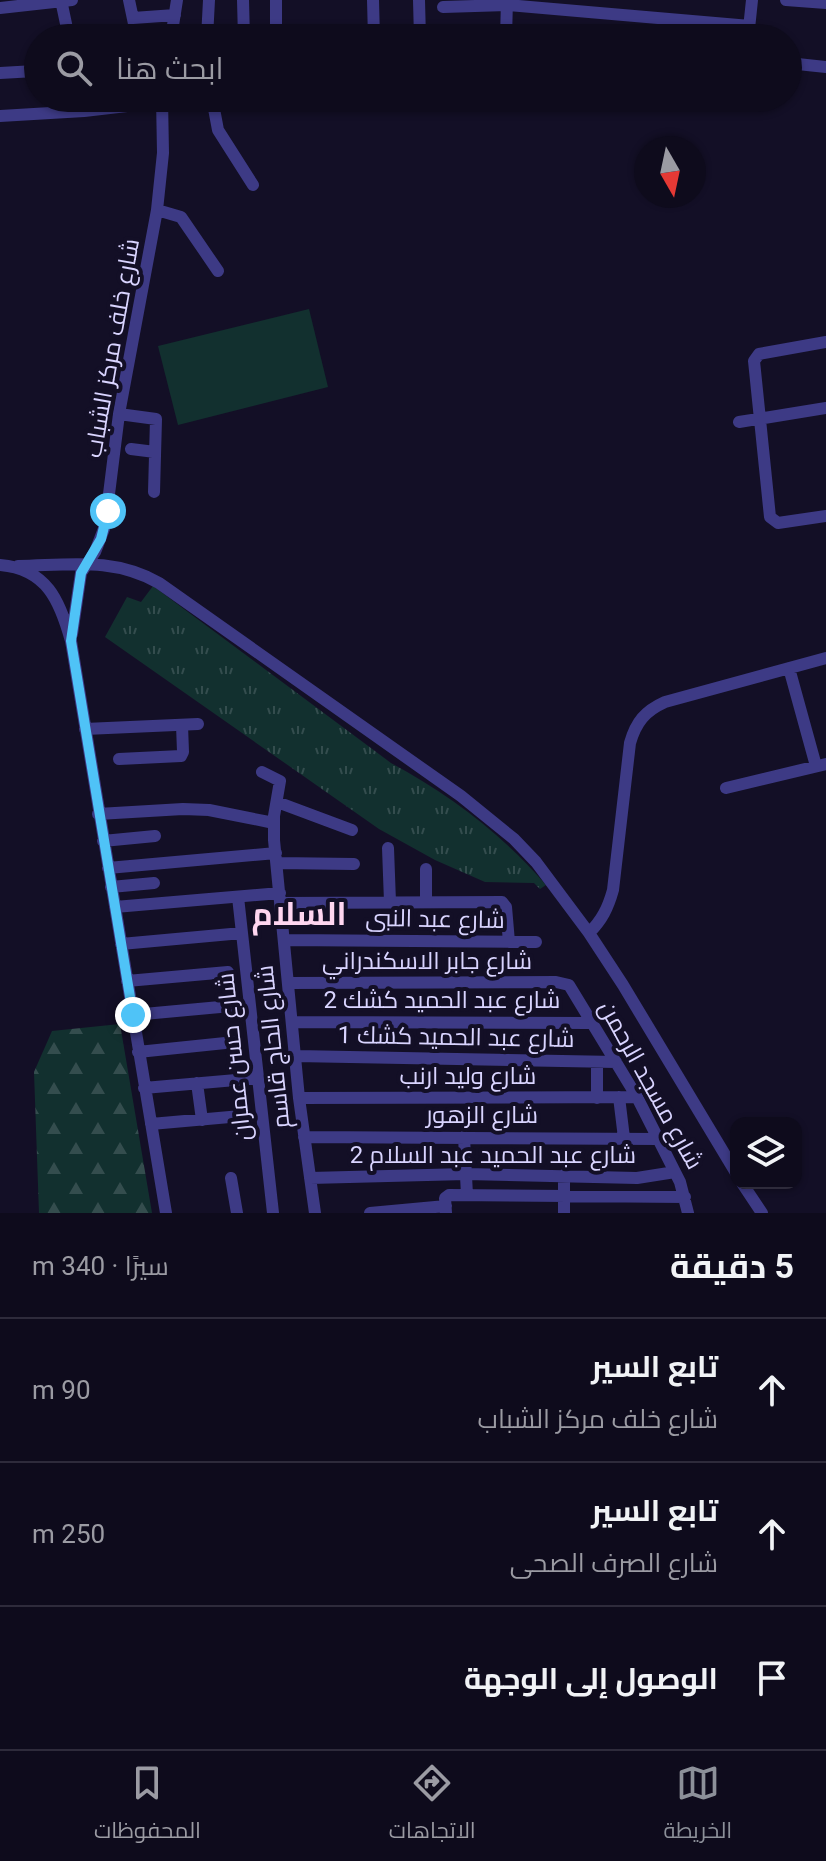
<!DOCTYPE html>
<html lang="ar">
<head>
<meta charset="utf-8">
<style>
  body { margin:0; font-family:Roboto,Cairo,sans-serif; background:#1c1929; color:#f1f3f6; direction:rtl }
  .controls { position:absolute; right:24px; bottom:24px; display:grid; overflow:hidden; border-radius:16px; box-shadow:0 2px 6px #0004 }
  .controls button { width:72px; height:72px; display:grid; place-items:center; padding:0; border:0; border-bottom:2px solid #2e2b3b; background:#0e0b1c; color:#f1f3f6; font:40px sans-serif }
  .compass { position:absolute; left:634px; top:136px; width:72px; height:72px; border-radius:50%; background:#0e0b1c; box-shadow:0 2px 6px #0004; rotate:171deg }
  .stop { position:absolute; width:24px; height:24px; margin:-18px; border:6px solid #4fc3f7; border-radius:50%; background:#fff }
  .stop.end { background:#4fc3f7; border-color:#fff; box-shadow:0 2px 8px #0008 }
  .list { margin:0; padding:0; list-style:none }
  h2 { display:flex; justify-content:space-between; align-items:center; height:104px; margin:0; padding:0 32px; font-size:34px }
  h2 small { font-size:26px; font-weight:400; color:#9b9ba3 }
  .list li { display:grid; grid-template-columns:52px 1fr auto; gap:24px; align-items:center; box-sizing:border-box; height:144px; padding:0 32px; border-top:2px solid #2e2b3b }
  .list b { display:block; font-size:30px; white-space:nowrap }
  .list p { margin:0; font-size:26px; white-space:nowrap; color:#9b9ba3 }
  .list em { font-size:26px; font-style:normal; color:#9b9ba3 }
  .icon { flex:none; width:44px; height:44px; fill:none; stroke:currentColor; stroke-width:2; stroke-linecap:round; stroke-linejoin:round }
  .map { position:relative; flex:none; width:826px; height:1213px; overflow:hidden; direction:ltr }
  .search { position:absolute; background:#0e0b1c; box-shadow:0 2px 6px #0004; left:24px; right:24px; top:24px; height:88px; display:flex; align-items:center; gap:20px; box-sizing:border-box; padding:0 28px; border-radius:44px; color:#9b9ba3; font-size:30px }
  .sheet { height:536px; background:#0e0b1c }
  nav { display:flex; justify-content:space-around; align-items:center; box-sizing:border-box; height:112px; border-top:2px solid #2e2b3b; background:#0e0b1c; font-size:22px; color:#9b9ba3 }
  nav a { display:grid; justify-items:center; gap:4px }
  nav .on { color:#8c9099 }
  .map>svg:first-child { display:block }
</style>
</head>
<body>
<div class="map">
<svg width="826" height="1213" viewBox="0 0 826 1213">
  <defs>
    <pattern id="grass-tufts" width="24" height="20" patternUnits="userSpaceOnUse" patternTransform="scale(2)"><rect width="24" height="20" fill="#12302f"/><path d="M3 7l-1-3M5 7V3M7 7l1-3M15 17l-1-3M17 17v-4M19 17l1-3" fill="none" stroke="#344d4e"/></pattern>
    <pattern id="forest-firs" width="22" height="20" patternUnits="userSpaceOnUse" patternTransform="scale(2)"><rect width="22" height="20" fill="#12302f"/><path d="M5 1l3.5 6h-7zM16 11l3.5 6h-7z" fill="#344d4e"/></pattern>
  </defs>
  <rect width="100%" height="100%" fill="#130f26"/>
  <path fill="url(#grass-tufts)" d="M 153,586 L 391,763 C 450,795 502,834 546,885 L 540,889 L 534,883 L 485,882 L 435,860 L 379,829 L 105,637 L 127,597 L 141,602 Z"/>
  <path fill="url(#forest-firs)" d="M 120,1024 L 152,1213 L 39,1213 L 34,1072 L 52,1031 Z"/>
  <path fill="#12302f" d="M 309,309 L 328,387 L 178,425 L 158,346 Z"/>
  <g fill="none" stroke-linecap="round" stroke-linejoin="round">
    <path stroke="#3d3a85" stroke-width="12" d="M 61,0 L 69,38
      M 129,0 L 137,38
      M 243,0 L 244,38
      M 276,0 L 276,38
      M 373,0 L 374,38
      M 419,0 L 420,38
      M 786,0 L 826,3
      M 443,7 L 507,5 L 750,26
      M 0,8 L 72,0
      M 133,18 L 175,15
      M 171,38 L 177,0
      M 207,38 L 209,0
      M 353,38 L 374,37
      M 506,38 L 507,0
      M 748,38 L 752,0
      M 788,63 L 826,67
      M 0,73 L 35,71
      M 212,98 L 218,130 L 253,185
      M 0,116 L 84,111 L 196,98
      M 157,210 L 181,217 L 218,271
      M 826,342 L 759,354 L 754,361 L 770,517 L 778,523 L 826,516
      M 119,414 L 156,419 L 154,492
      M 739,422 L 826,408
      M 131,449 L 155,452
      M 0,565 C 47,569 60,601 71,641 L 166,1213
      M 18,566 C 70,565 113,557 159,583 L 461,796 L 514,839 L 536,862 L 589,933 L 623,985 L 736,1173
      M 72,634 L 81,573 L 95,552 L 105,526 L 119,414 L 157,210 L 163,153 L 162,98
      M 789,668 L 816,766
      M 85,729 L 198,724
      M 119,759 L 181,756 L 183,752 L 182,725
      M 262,772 L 280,781 L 274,816 L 274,840 L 299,1098 L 315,1213
      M 726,788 L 826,764
      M 277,802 L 352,830
      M 98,814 L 183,809 L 209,810 L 274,823
      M 103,841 L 155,836
      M 388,848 L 390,902
      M 277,863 L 354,864
      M 108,868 L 276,853
      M 111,887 L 154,883
      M 238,897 L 273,1213
      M 426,902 L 426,869
      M 281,903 L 502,902 L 506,907 L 509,942
      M 115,907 L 280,893
      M 589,933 C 602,920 608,908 613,890 L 630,743 C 636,722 645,711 665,702 L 826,658
      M 285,940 L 536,942
      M 121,944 L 242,933
      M 127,981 L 228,972
      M 289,983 L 556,982 L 569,985 L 637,1097 L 680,1182 L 688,1213
      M 133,1015 L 231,1006
      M 292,1022 L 592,1023
      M 138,1052 L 235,1042
      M 296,1056 L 616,1062
      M 597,1062 L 597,1098
      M 197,1083 L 202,1120
      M 144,1088 L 258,1078
      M 619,1097 L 624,1138
      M 299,1098 L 637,1097
      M 151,1124 L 241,1116
      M 304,1137 L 659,1139
      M 464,1137 L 467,1195
      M 231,1178 L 237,1213
      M 310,1178 L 466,1174 L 637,1178 L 675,1172
      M 742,1183 L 762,1213
      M 370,1213 L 446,1206
      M 446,1213 L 445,1198 L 449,1195 L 685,1197
      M 564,1213 L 564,1175"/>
  </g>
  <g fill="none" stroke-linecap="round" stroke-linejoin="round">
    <path stroke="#4fc3f7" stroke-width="10" d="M 108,511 L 101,539 L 81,573 L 71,641 L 133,1015"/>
  </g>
  <g text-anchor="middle" stroke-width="8" stroke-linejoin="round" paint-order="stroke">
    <g font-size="24" fill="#d9d4ff" stroke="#130f26">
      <text transform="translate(112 348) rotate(-80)" y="8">شارع خلف مركز الشباب</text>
      <text transform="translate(435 919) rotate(1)" y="8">شارع عبد النبى</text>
      <text x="427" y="969">شارع جابر الاسكندراني</text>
      <text x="442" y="1008">شارع عبد الحميد كشك 2</text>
      <text transform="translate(456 1037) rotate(1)" y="8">شارع عبد الحميد كشك 1</text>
      <text transform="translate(273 1047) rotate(-96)" y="8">شارع الحاج قاسم</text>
      <text transform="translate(234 1057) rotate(-96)" y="8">شارع حسن عمران</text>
      <text x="468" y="1084">شارع وليد ارنب</text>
      <text transform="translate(651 1085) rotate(61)" y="8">شارع مسجد الرحمن</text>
      <text x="482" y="1123">شارع الزهور</text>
      <text x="493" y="1163">شارع عبد الحميد عبد السلام 2</text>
    </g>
    <g font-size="32" font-weight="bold" fill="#ffd6f0" stroke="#130f26">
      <text x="299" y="925">السلام</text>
    </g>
  </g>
</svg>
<div class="controls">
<button><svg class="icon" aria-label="layers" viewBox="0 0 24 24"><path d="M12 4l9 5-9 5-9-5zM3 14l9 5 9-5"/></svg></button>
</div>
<svg class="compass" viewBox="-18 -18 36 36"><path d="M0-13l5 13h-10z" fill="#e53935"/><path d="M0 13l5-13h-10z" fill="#9b9ba3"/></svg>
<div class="stop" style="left:108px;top:511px"></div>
<div class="stop end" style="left:133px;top:1015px"></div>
<div class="search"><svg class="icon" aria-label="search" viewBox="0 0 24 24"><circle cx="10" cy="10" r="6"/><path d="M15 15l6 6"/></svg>ابحث هنا</div>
</div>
<section class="sheet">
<h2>5 دقيقة<small>سيرًا · 340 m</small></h2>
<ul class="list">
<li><svg class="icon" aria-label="ahead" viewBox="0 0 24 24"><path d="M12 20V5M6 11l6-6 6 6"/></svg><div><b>تابع السير</b><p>شارع خلف مركز الشباب</p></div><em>90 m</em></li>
<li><svg class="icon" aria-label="ahead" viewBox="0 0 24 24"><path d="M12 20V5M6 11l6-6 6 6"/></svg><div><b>تابع السير</b><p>شارع الصرف الصحى</p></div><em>250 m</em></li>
<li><svg class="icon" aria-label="arrive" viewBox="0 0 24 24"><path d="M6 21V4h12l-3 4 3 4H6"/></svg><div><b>الوصول إلى الوجهة</b></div></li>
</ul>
</section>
<nav>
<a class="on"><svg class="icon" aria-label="map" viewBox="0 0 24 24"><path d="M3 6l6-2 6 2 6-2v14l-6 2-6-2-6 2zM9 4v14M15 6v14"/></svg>الخريطة</a>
<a><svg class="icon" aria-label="directions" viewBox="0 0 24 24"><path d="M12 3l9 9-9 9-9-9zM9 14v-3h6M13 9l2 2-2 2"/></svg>الاتجاهات</a>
<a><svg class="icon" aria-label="saved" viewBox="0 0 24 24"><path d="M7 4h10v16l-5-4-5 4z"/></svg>المحفوظات</a>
</nav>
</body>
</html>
